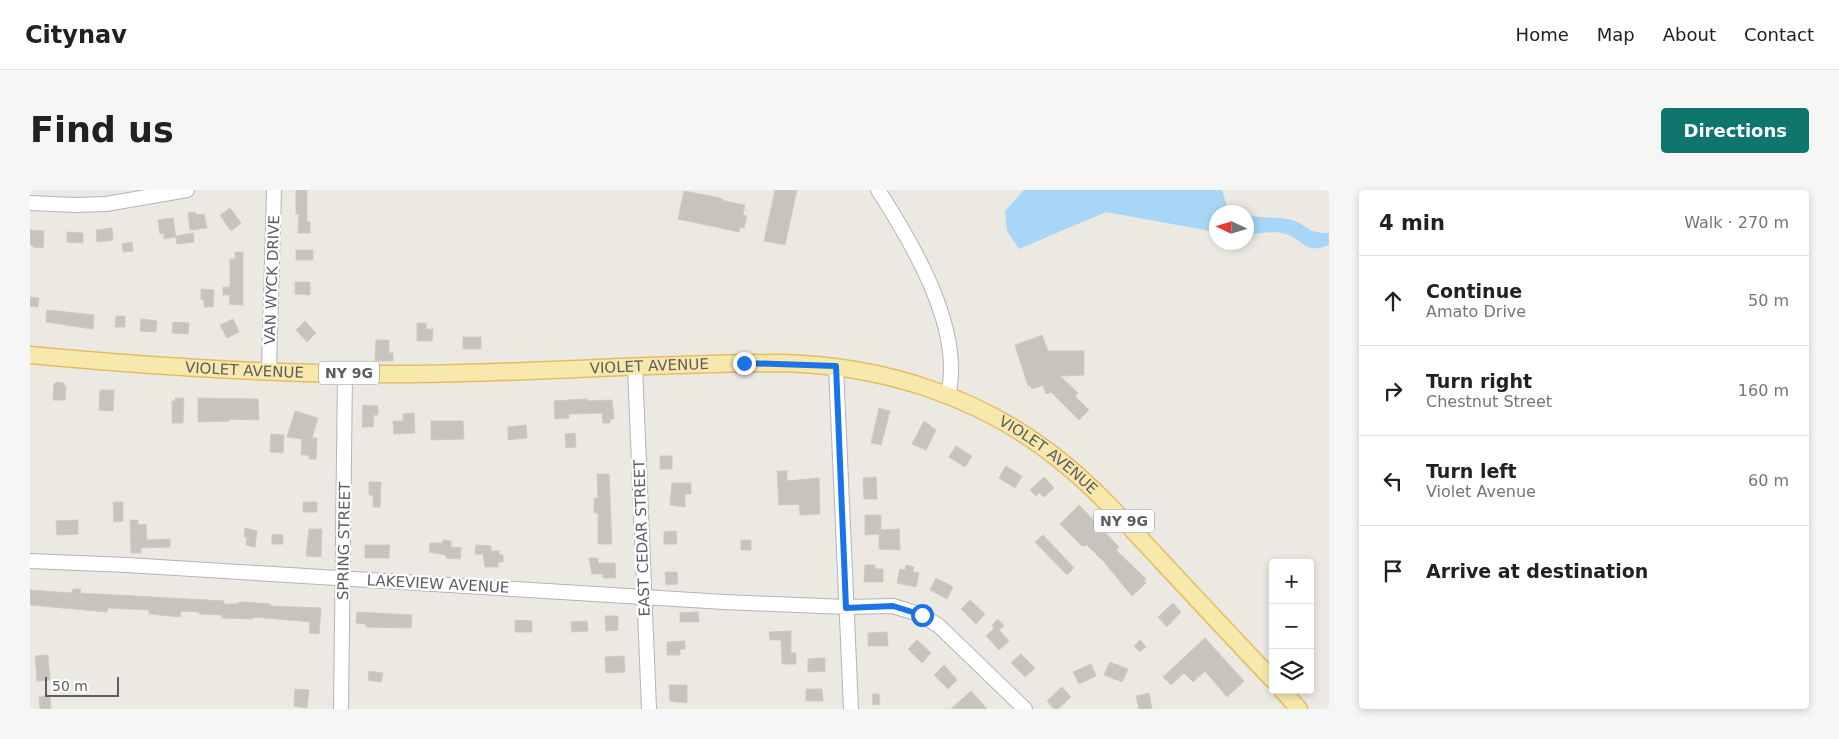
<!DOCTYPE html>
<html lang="en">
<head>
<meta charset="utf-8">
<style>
  body { margin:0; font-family:"DejaVu Sans",sans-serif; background:#f6f6f6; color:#202124 }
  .controls { position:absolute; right:15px; bottom:15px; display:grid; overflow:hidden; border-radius:5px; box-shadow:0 2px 8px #0003 }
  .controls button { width:45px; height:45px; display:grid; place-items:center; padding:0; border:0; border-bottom:1px solid #e0e0e0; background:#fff; color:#202124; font:25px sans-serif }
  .compass { position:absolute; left:1179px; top:15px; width:45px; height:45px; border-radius:50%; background:#fff; box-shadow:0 2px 8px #0003; rotate:274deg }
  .scale { position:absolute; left:15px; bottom:12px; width:74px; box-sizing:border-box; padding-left:5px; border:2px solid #5a5d61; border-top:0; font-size:14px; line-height:18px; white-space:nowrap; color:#5a5d61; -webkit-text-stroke:4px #fff; paint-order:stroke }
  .stop { position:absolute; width:15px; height:15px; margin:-11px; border:4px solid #1a73e8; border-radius:50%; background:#fff }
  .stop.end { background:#1a73e8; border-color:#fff; box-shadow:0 1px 5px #0008 }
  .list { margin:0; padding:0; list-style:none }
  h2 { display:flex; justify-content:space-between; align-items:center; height:65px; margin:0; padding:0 20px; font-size:21px }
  h2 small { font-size:16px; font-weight:400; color:#757577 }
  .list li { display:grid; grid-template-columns:32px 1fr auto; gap:15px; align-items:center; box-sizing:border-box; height:90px; padding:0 20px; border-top:1px solid #e0e0e0 }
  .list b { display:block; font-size:19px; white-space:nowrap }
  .list p { margin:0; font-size:16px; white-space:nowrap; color:#757577 }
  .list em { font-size:16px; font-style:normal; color:#757577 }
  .icon { flex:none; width:28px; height:28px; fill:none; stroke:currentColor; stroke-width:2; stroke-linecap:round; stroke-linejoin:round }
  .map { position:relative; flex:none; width:1299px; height:519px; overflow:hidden; border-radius:5px }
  header { display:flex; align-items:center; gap:30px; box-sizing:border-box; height:70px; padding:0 25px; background:#fff; border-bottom:1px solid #e0e0e0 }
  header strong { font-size:24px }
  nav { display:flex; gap:28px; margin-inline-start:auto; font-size:18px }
  .intro { display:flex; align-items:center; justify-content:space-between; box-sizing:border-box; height:120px; padding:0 30px }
  h1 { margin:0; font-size:35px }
  .button { padding:12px 22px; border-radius:5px; background:#0f766e; color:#fff; font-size:18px; font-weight:700 }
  main { display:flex; gap:30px; padding:0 30px }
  aside { flex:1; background:#fff; border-radius:5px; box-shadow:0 2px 8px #0003 }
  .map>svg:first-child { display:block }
</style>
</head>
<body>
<header>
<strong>Citynav</strong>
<nav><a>Home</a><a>Map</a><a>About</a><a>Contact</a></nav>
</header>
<div class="intro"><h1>Find us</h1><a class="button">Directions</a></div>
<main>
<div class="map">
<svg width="1299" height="519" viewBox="0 0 1299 519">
  <rect width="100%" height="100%" fill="#ece9e2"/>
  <path fill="#a7d6f7" d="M 994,0 L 1192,0 L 1197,16 L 1212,22 L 1186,22 L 1186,42 L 1076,22 L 989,59 L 977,41 L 975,21 Z
    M 1217,24 C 1232,30 1251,25 1267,32 C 1282,39 1278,43 1299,43 L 1299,55 C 1275,65 1274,50 1256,44 C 1246,40 1228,44 1217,44 Z"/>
  <path fill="#c7c4be" stroke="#d0cbc1" d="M 266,0 L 277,0 L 277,32 L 280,32 L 280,43 L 268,43 L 269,24 L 266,24 Z
    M 745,0 L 767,0 L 755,55 L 734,51 Z
    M 654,1 L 690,8 L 695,11 L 715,15 L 713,25 L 717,26 L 714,38 L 710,37 L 709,42 L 648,29 Z
    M 200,18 L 211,33 L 201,41 L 190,25 Z
    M 165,22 L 166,25 L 174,24 L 177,38 L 160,40 L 158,23 Z
    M 143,28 L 146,47 L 134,49 L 134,43 L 130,44 L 128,30 Z
    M 82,38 L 83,50 L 67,52 L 66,40 Z
    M 0,40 L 14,41 L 13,58 L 3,57 L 3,55 L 0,55 Z
    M 37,42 L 53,43 L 53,53 L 37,52 Z
    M 163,43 L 164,52 L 147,54 L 146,46 Z
    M 102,52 L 103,61 L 93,62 L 92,54 Z
    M 266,60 L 283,60 L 283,70 L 266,70 Z
    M 205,62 L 213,62 L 213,115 L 199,114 L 200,105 L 193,105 L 193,97 L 200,97 L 200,69 L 205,69 Z
    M 265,92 L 280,92 L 280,105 L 265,104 Z
    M 171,99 L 184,100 L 183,117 L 174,117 L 174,110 L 171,109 Z
    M 0,107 L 9,108 L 8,117 L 0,116 Z
    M 17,120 L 64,125 L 63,139 L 16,132 Z
    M 86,126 L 95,126 L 95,137 L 85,137 Z
    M 111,129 L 127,131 L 126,142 L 110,141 Z
    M 203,129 L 209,142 L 197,148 L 190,135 Z
    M 275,131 L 286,143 L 277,152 L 266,140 Z
    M 143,132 L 159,133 L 158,144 L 142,143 Z
    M 387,133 L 396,133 L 396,139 L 403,139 L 402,151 L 387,151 Z
    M 1012,145 L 1018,161 L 1054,161 L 1054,185 L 1030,186 L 1048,203 L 1045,206 L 1059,220 L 1049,230 L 1021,202 L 1016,204 L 1013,195 L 1002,199 L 1000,195 L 998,196 L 985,155 Z
    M 433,147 L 451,147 L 451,159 L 433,159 Z
    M 346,150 L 359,150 L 359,163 L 363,163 L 363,171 L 345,171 Z
    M 27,192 L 34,193 L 34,196 L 36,196 L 35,210 L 23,210 L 24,194 Z
    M 70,200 L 84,200 L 83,221 L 69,220 Z
    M 145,208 L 154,208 L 153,233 L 142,233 L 142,211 L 145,211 Z
    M 168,208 L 228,209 L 229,230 L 199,229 L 199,231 L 168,232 Z
    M 557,209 L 557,211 L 582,210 L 584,229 L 580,229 L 580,233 L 573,233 L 572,223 L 539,224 L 539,228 L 525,229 L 524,211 Z
    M 333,215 L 348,216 L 348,225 L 344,225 L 343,237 L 332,237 Z
    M 849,218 L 860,221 L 851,255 L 841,253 Z
    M 265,221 L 288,228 L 282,248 L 287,248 L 286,269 L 279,269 L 279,265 L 271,265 L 272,249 L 257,247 Z
    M 384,223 L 385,243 L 364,244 L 363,231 L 373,231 L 373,224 Z
    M 401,231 L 433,231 L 434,249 L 401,250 Z
    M 894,231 L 906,240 L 896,260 L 882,254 Z
    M 496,235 L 497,248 L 478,250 L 478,237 Z
    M 545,243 L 546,257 L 536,258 L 535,244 Z
    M 241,244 L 254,245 L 253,263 L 240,262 Z
    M 926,256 L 942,266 L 935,277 L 919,267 Z
    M 630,266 L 642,266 L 642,279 L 630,279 Z
    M 976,276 L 992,286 L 985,298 L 969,288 Z
    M 747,281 L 757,281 L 757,291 L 789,288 L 790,324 L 770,325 L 769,314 L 749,315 Z
    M 567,284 L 579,284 L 582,354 L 568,354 L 568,323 L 564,323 L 564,308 L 568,308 Z
    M 846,287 L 847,309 L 834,309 L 833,288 Z
    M 1014,287 L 1024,298 L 1014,307 L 1009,303 L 1006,306 L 1000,300 Z
    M 339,292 L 351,292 L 350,317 L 343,317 L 343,305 L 339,305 Z
    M 642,293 L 661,293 L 661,304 L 655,304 L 655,317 L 640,315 Z
    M 83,312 L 93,312 L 93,331 L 84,332 Z
    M 273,312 L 287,312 L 287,322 L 273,322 Z
    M 1049,315 L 1089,357 L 1086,360 L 1116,389 L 1114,391 L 1116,393 L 1102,406 L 1074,372 L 1057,355 L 1052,356 L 1030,334 Z
    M 835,325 L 851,325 L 851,340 L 869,339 L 870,360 L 849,359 L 849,344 L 835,345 Z
    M 48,330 L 48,344 L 27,345 L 26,331 Z
    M 100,330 L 108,330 L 108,335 L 116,334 L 117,350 L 140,349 L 140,357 L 111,358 L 111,363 L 101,363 Z
    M 215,338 L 227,341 L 225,357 L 216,355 L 217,347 L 214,347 Z
    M 279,339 L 292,339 L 291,367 L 276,366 Z
    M 646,341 L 647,354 L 634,354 L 634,342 Z
    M 242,344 L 253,345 L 253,354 L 242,354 Z
    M 1013,345 L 1044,378 L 1037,385 L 1005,352 Z
    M 413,350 L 421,351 L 421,357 L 431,358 L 430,369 L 416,368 L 416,365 L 399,362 L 400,353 L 413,353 Z
    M 711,350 L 721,350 L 721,360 L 711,360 Z
    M 335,355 L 360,355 L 359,368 L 335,368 Z
    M 446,355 L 461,356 L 461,361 L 469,361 L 469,364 L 473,365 L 473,372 L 468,372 L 468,377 L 455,377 L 453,364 L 445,364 Z
    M 559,368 L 568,368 L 568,373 L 585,373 L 586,388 L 573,388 L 573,384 L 562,384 Z
    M 835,375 L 845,375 L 845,379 L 853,379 L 853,392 L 834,392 Z
    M 876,375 L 884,377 L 883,382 L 889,383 L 886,397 L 867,393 L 870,379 L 875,380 Z
    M 635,382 L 647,382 L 648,394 L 636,395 Z
    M 906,388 L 923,397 L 917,409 L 900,400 Z
    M 43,399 L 51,399 L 50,403 L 194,411 L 194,414 L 209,414 L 209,412 L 215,412 L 240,414 L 240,416 L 291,418 L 289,444 L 279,443 L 280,432 L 223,427 L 223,429 L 192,428 L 192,425 L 169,424 L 169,422 L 151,421 L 150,427 L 119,424 L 119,420 L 78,418 L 77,422 L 0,415 L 0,400 L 42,403 Z
    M 940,410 L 955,424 L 946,434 L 931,419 Z
    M 1143,413 L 1151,422 L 1137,437 L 1128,427 Z
    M 327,422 L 382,425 L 381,438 L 336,437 L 336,434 L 326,433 Z
    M 668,422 L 669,432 L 650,432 L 650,423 Z
    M 575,426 L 588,426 L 588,440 L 576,441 Z
    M 968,429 L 974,436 L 969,440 L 979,451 L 969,460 L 956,446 L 964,438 L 962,435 Z
    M 485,430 L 502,431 L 502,442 L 485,442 Z
    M 557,431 L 558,441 L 542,442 L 541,432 Z
    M 761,441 L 761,463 L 766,463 L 766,474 L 752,474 L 751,450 L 740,450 L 739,442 Z
    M 857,442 L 858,456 L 838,456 L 838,443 Z
    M 1175,448 L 1214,491 L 1197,507 L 1175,481 L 1163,492 L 1154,483 L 1141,495 L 1133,487 Z
    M 887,450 L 901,463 L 892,473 L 878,459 Z
    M 1110,450 L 1116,457 L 1110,462 L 1104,456 Z
    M 655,451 L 655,459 L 650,459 L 650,465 L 637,465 L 637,452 Z
    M 991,464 L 1005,478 L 995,487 L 981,473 Z
    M 18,465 L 20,490 L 7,491 L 5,466 Z
    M 594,466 L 595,482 L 576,483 L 575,467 Z
    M 795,468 L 795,481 L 778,482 L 778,469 Z
    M 1080,472 L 1098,479 L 1092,492 L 1074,485 Z
    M 1061,474 L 1066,486 L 1049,494 L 1043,482 Z
    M 914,475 L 927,490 L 918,499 L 904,485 Z
    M 339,481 L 353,483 L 351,492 L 338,490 Z
    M 639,495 L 657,495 L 657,513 L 640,511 Z
    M 1032,497 L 1041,507 L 1028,519 L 1024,519 L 1017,511 Z
    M 265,499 L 279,500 L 277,518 L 264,516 Z
    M 776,499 L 792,499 L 793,511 L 776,511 Z
    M 941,501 L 957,519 L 921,519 Z
    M 1119,503 L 1122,519 L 1109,519 L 1106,506 Z
    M 842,504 L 849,504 L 850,514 L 843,515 Z
    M 20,506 L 21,519 L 10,519 L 9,507 Z"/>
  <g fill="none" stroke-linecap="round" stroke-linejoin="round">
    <g stroke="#b2b4b8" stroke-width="16">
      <path id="minor" d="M 848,0 C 883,54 934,140 918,205
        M 0,13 L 45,15 L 76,14 L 157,0
        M 605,176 L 619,519
        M 806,177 L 821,519
        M 239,180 L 244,0
        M 0,371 L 97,375 L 694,412 L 816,417 L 863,416 L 892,425 L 909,436 L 995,519
        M 311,519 L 315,183"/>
    </g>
    <g stroke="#e4bd63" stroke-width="19">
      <g id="major">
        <path id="s1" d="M 0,165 C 127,177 255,185 383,184 C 506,183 630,173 754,173 C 853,176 949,206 1027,268 C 1063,296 1093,330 1124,363 C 1164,406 1203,448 1243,490"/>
        <path d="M 1252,500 L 1269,519"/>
      </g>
    </g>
    <use href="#minor" stroke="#fff" stroke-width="14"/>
    <use href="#major" stroke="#f7e9ab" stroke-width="16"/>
  </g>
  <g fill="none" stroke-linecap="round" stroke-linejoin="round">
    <path stroke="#1a73e8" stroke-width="6" d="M 714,173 L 806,176 L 816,418 L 863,416 L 892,425"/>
  </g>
  <g text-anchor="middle" stroke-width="4.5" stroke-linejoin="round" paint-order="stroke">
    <g fill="#fff" stroke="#8c8e90" stroke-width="1">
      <rect x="289" y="171.5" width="60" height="23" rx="4"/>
      <rect x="1064" y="319.5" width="60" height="23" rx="4"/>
    </g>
    <g font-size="14" font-weight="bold" fill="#5a5d61">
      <text x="319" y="188">NY 9G</text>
      <text x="1094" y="336">NY 9G</text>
    </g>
    <g font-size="15" fill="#5a5d61" stroke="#fff">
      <text transform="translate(242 90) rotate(-88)" y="5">VAN WYCK DRIVE</text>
      <text dy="5" stroke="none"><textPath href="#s1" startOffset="620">VIOLET AVENUE</textPath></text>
      <text dy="5" stroke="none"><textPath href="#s1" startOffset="215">VIOLET AVENUE</textPath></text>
      <text dy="5" stroke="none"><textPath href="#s1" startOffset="1040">VIOLET AVENUE</textPath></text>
      <text transform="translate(612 348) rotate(-92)" y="5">EAST CEDAR STREET</text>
      <text transform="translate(314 351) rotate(-89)" y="5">SPRING STREET</text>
      <text transform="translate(408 394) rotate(3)" y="5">LAKEVIEW AVENUE</text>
    </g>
  </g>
</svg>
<div class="controls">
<button>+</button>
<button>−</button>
<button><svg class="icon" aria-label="layers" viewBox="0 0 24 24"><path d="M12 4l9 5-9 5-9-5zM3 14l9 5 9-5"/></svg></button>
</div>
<svg class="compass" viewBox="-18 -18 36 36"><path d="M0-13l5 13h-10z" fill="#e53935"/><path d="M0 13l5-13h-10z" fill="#757577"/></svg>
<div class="scale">50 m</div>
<div class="stop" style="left:892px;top:425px"></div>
<div class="stop end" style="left:714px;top:173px"></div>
</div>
<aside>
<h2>4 min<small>Walk · 270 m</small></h2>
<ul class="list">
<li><svg class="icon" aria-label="ahead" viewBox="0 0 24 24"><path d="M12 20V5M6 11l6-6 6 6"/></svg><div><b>Continue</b><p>Amato Drive</p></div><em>50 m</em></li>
<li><svg class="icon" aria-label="right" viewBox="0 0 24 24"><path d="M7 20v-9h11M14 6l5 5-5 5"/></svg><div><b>Turn right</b><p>Chestnut Street</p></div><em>160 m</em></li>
<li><svg class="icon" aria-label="left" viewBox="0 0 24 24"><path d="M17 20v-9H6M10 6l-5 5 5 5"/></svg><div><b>Turn left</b><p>Violet Avenue</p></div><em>60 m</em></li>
<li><svg class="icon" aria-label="arrive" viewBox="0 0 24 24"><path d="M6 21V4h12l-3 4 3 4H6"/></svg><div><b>Arrive at destination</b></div></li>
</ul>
</aside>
</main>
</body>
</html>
